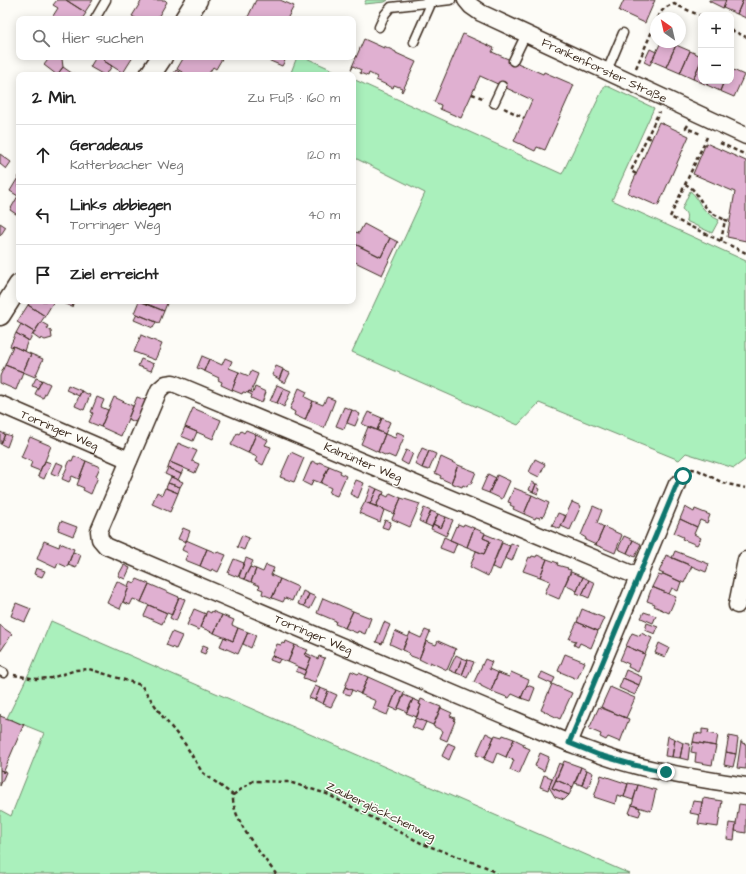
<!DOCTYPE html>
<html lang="de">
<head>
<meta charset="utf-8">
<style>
  body { margin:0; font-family:"Architects Daughter",sans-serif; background:#f2f2f2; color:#222 }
  .controls { position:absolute; right:12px; top:12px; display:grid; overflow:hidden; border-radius:8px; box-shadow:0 2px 10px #0003 }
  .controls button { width:36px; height:36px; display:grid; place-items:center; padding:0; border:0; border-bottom:1px solid #e0e0e0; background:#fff; color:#222; font:20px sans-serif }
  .compass { position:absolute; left:650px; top:12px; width:36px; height:36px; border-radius:50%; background:#fff; box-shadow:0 2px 10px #0003; rotate:326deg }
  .stop { position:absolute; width:12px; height:12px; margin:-9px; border:3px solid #0f766e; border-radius:50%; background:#fff }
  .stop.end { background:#0f766e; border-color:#fff; box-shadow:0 1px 4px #0008 }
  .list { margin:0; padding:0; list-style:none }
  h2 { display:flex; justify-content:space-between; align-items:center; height:52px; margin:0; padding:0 16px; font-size:17px }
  h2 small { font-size:13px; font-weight:400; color:#767676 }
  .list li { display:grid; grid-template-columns:26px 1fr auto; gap:12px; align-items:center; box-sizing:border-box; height:60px; padding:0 16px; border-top:1px solid #e0e0e0 }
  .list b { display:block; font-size:15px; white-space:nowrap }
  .list p { margin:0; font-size:13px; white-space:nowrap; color:#767676 }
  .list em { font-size:13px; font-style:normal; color:#767676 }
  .icon { flex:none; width:22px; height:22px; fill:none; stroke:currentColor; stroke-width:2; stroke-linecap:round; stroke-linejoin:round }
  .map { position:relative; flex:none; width:746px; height:874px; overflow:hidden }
  .search { position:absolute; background:#fff; box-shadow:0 2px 10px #0003; left:16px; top:16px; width:340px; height:44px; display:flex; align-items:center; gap:10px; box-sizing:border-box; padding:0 14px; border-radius:8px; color:#767676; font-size:15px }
  .panel { position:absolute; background:#fff; box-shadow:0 2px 10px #0003; left:16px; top:72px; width:340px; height:232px; border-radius:8px }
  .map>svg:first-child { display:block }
</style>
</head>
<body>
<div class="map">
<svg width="746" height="874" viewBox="0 0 746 874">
  <rect width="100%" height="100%" fill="#fdfcf7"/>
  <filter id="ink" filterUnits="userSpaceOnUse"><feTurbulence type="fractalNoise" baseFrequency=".025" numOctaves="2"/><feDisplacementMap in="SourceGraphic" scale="8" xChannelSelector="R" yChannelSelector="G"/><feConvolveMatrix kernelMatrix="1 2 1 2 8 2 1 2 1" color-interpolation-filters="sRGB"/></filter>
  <g filter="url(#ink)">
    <path fill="#aaf0bc" stroke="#728d6d" d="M 366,0 L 388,0 L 385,2 L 364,4 Z
      M 297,57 L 304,57 L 344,75 L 290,75 Z
      M 353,79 L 562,174 L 605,85 L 654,108 L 612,200 L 746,261 L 746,459 L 734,468 L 686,453 L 679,460 L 539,403 L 518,425 L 352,352 L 425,193 L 353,157 Z
      M 690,191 C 696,195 698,202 702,207 C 707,213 712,217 719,220 L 712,233 L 686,221 C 687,216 687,213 682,209 Z
      M 51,621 L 630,874 L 0,874 L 0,810 L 11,816 L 44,733 L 7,718 L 31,669 Z"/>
    <path fill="#e0b0d1" stroke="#3b2a1e" d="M 57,0 L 66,0 L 86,13 L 82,19 L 51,19 L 58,8 L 53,5 Z
      M 66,0 L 93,0 L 85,12 Z
      M 142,0 L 165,0 L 167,2 L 157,19 L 137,19 L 132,16 Z
      M 256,0 L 280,0 L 294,6 L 287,19 L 247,19 Z
      M 624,0 L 655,0 L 645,23 L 619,11 Z
      M 709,0 L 726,0 L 723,8 L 709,1 Z
      M 726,0 L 743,0 L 737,14 L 723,8 Z
      M 743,0 L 746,0 L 746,18 L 737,14 Z
      M 463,34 L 494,48 L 492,52 L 543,74 L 544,72 L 574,85 L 545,150 L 537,147 L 535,151 L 514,141 L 532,100 L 502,86 L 480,76 L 461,118 L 440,109 L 441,105 L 434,102 Z
      M 364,39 L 384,48 L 384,46 L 396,52 L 396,53 L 416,62 L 402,92 L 401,91 L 402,88 L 394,85 L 393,88 L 376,80 L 377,77 L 369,73 L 368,76 L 360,73 L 361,70 L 353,66 L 352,69 L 351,69 Z
      M 661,42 L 670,42 L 676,45 L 666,67 L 652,61 Z
      M 676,45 L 690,51 L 680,73 L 666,67 Z
      M 650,49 L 656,52 L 650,65 L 644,62 Z
      M 690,51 L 701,56 L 701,61 L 693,79 L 680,73 Z
      M 50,57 L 59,57 L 62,59 L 63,67 L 57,75 L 44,65 Z
      M 96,57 L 101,57 L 105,59 L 104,61 L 112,66 L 106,75 L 104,75 L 90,67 Z
      M 106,57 L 133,57 L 123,73 L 104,61 Z
      M 184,57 L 223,57 L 216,69 L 213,67 L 208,75 L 187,75 L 177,69 Z
      M 261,57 L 287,57 L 282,66 Z
      M 701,61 L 701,81 L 708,81 L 707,85 L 693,79 Z
      M 63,67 L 73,74 L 74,73 L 77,75 L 57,75 Z
      M 731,69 L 744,75 L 734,97 L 720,91 L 724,81 L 731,81 Z
      M 176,70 L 184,75 L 173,75 Z
      M 708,81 L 724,81 L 720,91 L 707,85 Z
      M 659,122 L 689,136 L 658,206 L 628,193 Z
      M 706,143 L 746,161 L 746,241 L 727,237 L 735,192 L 693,174 Z
      M 0,154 L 11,162 L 6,169 L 0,164 Z
      M 19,176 L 19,195 L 18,196 L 10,191 Z
      M 18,196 L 19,197 L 19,216 L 10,210 Z
      M 0,223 L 6,227 L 0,236 Z
      M 364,224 L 390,238 L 381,257 L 353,243 L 353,236 L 355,232 L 359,233 Z
      M 390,238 L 398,242 L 382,275 L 353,261 L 353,243 L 381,257 Z
      M 30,301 L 54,301 L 45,316 L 28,305 Z
      M 58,301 L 74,301 L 72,307 Z
      M 139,301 L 164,311 L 159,323 L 134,313 Z
      M 140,301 L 168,301 L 164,311 Z
      M 28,305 L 45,316 L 34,332 L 17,322 Z
      M 137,314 L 156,322 L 153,328 L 134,320 Z
      M 41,322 L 48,326 L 47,328 L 51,331 L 52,338 L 45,340 L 41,338 L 40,340 L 33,335 Z
      M 21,324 L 34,332 L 29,341 L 16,333 Z
      M 16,333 L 28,340 L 24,351 L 13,346 L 12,347 L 10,346 Z
      M 141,335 L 162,344 L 155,360 L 134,352 Z
      M 13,346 L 31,354 L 23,372 L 5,365 Z
      M 31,354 L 43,359 L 35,377 L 23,372 Z
      M 202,356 L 209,359 L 204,371 L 197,368 Z
      M 225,358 L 232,361 L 229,368 L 239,372 L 232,390 L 221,385 L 222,382 L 218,380 L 219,378 L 204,371 L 209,359 L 222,365 Z
      M 141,359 L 154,364 L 151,371 L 138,366 Z
      M 5,365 L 23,372 L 16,390 L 0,383 L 0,376 Z
      M 276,366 L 283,369 L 279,379 L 272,375 Z
      M 283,370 L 290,373 L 285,383 L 279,380 Z
      M 251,371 L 258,374 L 251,392 L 249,391 L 248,393 L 243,392 L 242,394 L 232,390 L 239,372 L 249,376 Z
      M 36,378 L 42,380 L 38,388 L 32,386 Z
      M 42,380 L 50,384 L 43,398 L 35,394 Z
      M 68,385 L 82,391 L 79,396 L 66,390 Z
      M 277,385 L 284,388 L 277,403 L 270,401 Z
      M 255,387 L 266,392 L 262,403 L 251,398 L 252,395 L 248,393 L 249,391 L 253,393 Z
      M 284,388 L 291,391 L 284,407 L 277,403 Z
      M 299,388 L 307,392 L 305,397 L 313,401 L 305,420 L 294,415 L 295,412 L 290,409 Z
      M 81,391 L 90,395 L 84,410 L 75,406 Z
      M 97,397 L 104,400 L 101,407 L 108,410 L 101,427 L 89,422 L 93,413 L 91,412 Z
      M 114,397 L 133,406 L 121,436 L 101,427 Z
      M 137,397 L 148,401 L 138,423 L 128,419 Z
      M 327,397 L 335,400 L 324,428 L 305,420 L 313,401 L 323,405 Z
      M 344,407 L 352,410 L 344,429 L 336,426 Z
      M 193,408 L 221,420 L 213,439 L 185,427 Z
      M 352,410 L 360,414 L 355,426 L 347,423 Z
      M 368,412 L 382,418 L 377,430 L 362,424 Z
      M 382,418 L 390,422 L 385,434 L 377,430 Z
      M 185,427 L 197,432 L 193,441 L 181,436 Z
      M 368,427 L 385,434 L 378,452 L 361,444 Z
      M 246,430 L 256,434 L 248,453 L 231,445 L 237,433 L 239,434 L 241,431 L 244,433 Z
      M 0,432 L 5,434 L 1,444 L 0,444 Z
      M 397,432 L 405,435 L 395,458 L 388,455 L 387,456 L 378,452 L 385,434 L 395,438 Z
      M 5,434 L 11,436 L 7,447 L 1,444 Z
      M 256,434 L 268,440 L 265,445 L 271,447 L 263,465 L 255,461 L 257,457 L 248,453 Z
      M 30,437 L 51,446 L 43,466 L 42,466 L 40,471 L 30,467 L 32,462 L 21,457 Z
      M 178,443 L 197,451 L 192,461 L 199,464 L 195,473 L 170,462 Z
      M 422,448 L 429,451 L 422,468 L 415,464 Z
      M 406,450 L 413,453 L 408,465 L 401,461 Z
      M 429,451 L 436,454 L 429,470 L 422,468 Z
      M 291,452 L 304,458 L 294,482 L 280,477 Z
      M 74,456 L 86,461 L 79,479 L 72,476 L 69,482 L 62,479 L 70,460 L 72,461 Z
      M 441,457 L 458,465 L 451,483 L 440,478 L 441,476 L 435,473 Z
      M 535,459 L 545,464 L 539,477 L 529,472 Z
      M 45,461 L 51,463 L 44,479 L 38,476 L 42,466 L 43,466 Z
      M 86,461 L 100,467 L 96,476 L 98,477 L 91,494 L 83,490 L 84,488 L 77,485 Z
      M 312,461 L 318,464 L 319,462 L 329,466 L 321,483 L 313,480 L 311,486 L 303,482 Z
      M 56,462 L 63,465 L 58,476 L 51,473 Z
      M 170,462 L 184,468 L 181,474 L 168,468 Z
      M 458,465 L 476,472 L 471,484 L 468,484 L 467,487 L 463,485 L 462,487 L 451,483 Z
      M 329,466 L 341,471 L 340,473 L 346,476 L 337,496 L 329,493 L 331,488 L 321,483 Z
      M 168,468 L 181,474 L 178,480 L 165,474 Z
      M 488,474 L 496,478 L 489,493 L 481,490 Z
      M 497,475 L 510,481 L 502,499 L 489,493 Z
      M 171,477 L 183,482 L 180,487 L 168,483 Z
      M 356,480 L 364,483 L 358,498 L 350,494 Z
      M 532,482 L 536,484 L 533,492 L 529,490 Z
      M 168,483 L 180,487 L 178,493 L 166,488 Z
      M 536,484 L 537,484 L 539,485 L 538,488 L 540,489 L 538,494 L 533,492 Z
      M 371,486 L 377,489 L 370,504 L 365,502 Z
      M 165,488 L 178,493 L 170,512 L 152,504 L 157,492 L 162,495 Z
      M 514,488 L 532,495 L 524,514 L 513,509 L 514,507 L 510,505 L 511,503 L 508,502 Z
      M 377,489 L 384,492 L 383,495 L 382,494 L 376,506 L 370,504 Z
      M 390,493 L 401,498 L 394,514 L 376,506 L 382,494 L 388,497 Z
      M 532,495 L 549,503 L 543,517 L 541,516 L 540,518 L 536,517 L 535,519 L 524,514 Z
      M 401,498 L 420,504 L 410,527 L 392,519 Z
      M 365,502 L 384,510 L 380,522 L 359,513 Z
      M 572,502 L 581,506 L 570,530 L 561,526 Z
      M 593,506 L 602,510 L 597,523 L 604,527 L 596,545 L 585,540 L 586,538 L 581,535 Z
      M 685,507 L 694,512 L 695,509 L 710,515 L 707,523 L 700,520 L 697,527 L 680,519 Z
      M 424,508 L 431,511 L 425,524 L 419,521 Z
      M 431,511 L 438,514 L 432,527 L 425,524 Z
      M 558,513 L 566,516 L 560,529 L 552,526 Z
      M 438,514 L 446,517 L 441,528 L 433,524 Z
      M 446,517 L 453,520 L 446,536 L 431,529 L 433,524 L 441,528 Z
      M 680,519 L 697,527 L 694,534 L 701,538 L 697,545 L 682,539 L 683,537 L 674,533 Z
      M 385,520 L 391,522 L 388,529 L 382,527 Z
      M 61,521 L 77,527 L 73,536 L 58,530 Z
      M 458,524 L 463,526 L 464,524 L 474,528 L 467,547 L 450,540 L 456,526 L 457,527 Z
      M 604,527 L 622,535 L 615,553 L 596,545 Z
      M 183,528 L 190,531 L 186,542 L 178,539 Z
      M 474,528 L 485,533 L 483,538 L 490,541 L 484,554 L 467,547 Z
      M 485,534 L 502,541 L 488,576 L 470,567 L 476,551 L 484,554 L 490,541 L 483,538 Z
      M 242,535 L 249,538 L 244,550 L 237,547 Z
      M 624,536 L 633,540 L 627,553 L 618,549 Z
      M 444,537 L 457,543 L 453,553 L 440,548 Z
      M 186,540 L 207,549 L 200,566 L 185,560 L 188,553 L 182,550 Z
      M 633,540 L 641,544 L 635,557 L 627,553 Z
      M 44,541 L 59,547 L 60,543 L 74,549 L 67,567 L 58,563 L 56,568 L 37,559 Z
      M 502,543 L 510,546 L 500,570 L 492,567 Z
      M 511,543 L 518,546 L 512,561 L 505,558 Z
      M 207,549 L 217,553 L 218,552 L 226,555 L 218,572 L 212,569 L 211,571 L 200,566 Z
      M 675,551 L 709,564 L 706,572 L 672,558 Z
      M 73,552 L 81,555 L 76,568 L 68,565 Z
      M 537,555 L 547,559 L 540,577 L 523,571 L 529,557 L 531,558 L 532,556 L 536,557 Z
      M 666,555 L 692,566 L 684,583 L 659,572 Z
      M 246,558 L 253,561 L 244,579 L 239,577 Z
      M 234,559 L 244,563 L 238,577 L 228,573 Z
      M 547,559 L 558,563 L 557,565 L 568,568 L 567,569 L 571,570 L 559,599 L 545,593 L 550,581 L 540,577 Z
      M 124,565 L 130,568 L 125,579 L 118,576 Z
      M 266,565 L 274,568 L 271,575 L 280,579 L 272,598 L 262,594 L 263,590 L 258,588 L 260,586 L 251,582 L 256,569 L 263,572 Z
      M 250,567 L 256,569 L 251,582 L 244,579 Z
      M 36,568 L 45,571 L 42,577 L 34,574 Z
      M 571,572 L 583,577 L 577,591 L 565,585 Z
      M 663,574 L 681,582 L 678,591 L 672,588 L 669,594 L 652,587 L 658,575 L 662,576 Z
      M 583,577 L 589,580 L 582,595 L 576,593 Z
      M 137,579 L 149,584 L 141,602 L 133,599 L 130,605 L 123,602 L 129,587 L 128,586 L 130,581 L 135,583 Z
      M 280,579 L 298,587 L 292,601 L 285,598 L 283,602 L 272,598 Z
      M 589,580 L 595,583 L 589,598 L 582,595 Z
      M 117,581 L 129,587 L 120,609 L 107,603 Z
      M 149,584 L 179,597 L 172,615 L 141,602 Z
      M 652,587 L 676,597 L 669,613 L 654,606 L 655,604 L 647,601 Z
      M 303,591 L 309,594 L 304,606 L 298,604 Z
      M 309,594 L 316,597 L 310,609 L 304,606 Z
      M 179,597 L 185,599 L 176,621 L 170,618 Z
      M 323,598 L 353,611 L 345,628 L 335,624 L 336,621 L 317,613 Z
      M 16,603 L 31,609 L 25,622 L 11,616 Z
      M 149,605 L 167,613 L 162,624 L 144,616 Z
      M 194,609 L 206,614 L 199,630 L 187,625 Z
      M 582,609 L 604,618 L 598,631 L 577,622 Z
      M 207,611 L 211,613 L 212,611 L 222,615 L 214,633 L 200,627 Z
      M 353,611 L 371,618 L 365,634 L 358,631 L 357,633 L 345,628 Z
      M 644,612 L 656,616 L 653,623 L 641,618 Z
      M 222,615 L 234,620 L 232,625 L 238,628 L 233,641 L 214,633 Z
      M 384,622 L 390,625 L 382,644 L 376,642 Z
      M 577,622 L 598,631 L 591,648 L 580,643 L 578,647 L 574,645 L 576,641 L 569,639 Z
      M 647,623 L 658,627 L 655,634 L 645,630 Z
      M 0,625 L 2,626 L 2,627 L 12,634 L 0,652 Z
      M 238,628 L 248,632 L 238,654 L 220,646 L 224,637 L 233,641 Z
      M 425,630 L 430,632 L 419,659 L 408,655 L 409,653 L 402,650 L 410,633 L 421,638 Z
      M 395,631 L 408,637 L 403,650 L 390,644 Z
      M 172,632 L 182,636 L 176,649 L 166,645 Z
      M 248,632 L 256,635 L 251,648 L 243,644 Z
      M 632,633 L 640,636 L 641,633 L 652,638 L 645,654 L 626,646 Z
      M 286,641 L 295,645 L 288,662 L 272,656 L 277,644 L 281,645 L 282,643 L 285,644 Z
      M 426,641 L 436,645 L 438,641 L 456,649 L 447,670 L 430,662 L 429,664 L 419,659 Z
      M 659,643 L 669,648 L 665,657 L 655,653 Z
      M 203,645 L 208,647 L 205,654 L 200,652 Z
      M 295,645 L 308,650 L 305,655 L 311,658 L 306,670 L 288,662 Z
      M 626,646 L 645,654 L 638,672 L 628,667 L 629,664 L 620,660 Z
      M 306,653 L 318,659 L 319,656 L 325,658 L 315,682 L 303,678 L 311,658 L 305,655 Z
      M 565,654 L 585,662 L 577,679 L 558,671 Z
      M 456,655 L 462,658 L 456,673 L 449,670 Z
      M 272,656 L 280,659 L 278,663 L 270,660 Z
      M 462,658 L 468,660 L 462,675 L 456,673 Z
      M 485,659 L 492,662 L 489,669 L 498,673 L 491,691 L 481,686 L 481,685 L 474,682 Z
      M 468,660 L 474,662 L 467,678 L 462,675 Z
      M 298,667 L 306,670 L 304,675 L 296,671 Z
      M 626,670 L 642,677 L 639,685 L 623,678 Z
      M 351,671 L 358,674 L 359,673 L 368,677 L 361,694 L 345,687 Z
      M 511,672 L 529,680 L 521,698 L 512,694 L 509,698 L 491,691 L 498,673 L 509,677 Z
      M 542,672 L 555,678 L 552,684 L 539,678 Z
      M 368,677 L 397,690 L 387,715 L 373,709 L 376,701 L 360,694 Z
      M 623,678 L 639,685 L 635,695 L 619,688 Z
      M 552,684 L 572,693 L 560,719 L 541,710 Z
      M 527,685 L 535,688 L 530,701 L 521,698 Z
      M 315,686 L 320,688 L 315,700 L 309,698 Z
      M 345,687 L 352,690 L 350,695 L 343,693 Z
      M 610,687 L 635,698 L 626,718 L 601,707 Z
      M 320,688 L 328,691 L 323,704 L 315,700 Z
      M 397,690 L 404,693 L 397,710 L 390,707 Z
      M 328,691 L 337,695 L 331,707 L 323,704 Z
      M 404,695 L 413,699 L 407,712 L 398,708 Z
      M 413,699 L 420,702 L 419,704 L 421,705 L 417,717 L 406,713 Z
      M 421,699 L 441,707 L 433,725 L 416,718 L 421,705 L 419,704 Z
      M 599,707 L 629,719 L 620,742 L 608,737 L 606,740 L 600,737 L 601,734 L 589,729 Z
      M 441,708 L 452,713 L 450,716 L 455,718 L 454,720 L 455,721 L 447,741 L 440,738 L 443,731 L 433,726 Z
      M 0,714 L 0,716 L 11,720 L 12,719 L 12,720 L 23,725 L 24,724 L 3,773 L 3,771 L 0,770 Z
      M 416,718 L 426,722 L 422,731 L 412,727 L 415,721 L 414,721 L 415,719 L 416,719 Z
      M 702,729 L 709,730 L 708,733 L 718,735 L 716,746 L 693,742 L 695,733 L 702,734 Z
      M 486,733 L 494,737 L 485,758 L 476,755 Z
      M 495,735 L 502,737 L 503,735 L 514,739 L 506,757 L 497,753 L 493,763 L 484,759 Z
      M 668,736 L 675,739 L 672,757 L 665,756 Z
      M 729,736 L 738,738 L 736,754 L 726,752 Z
      M 514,739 L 524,744 L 523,746 L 530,749 L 519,774 L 510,770 L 514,760 L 506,757 Z
      M 675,739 L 683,743 L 680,758 L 672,757 Z
      M 741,741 L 742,741 L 742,743 L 746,744 L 746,769 L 737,768 Z
      M 693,742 L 716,746 L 712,765 L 695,762 L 696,753 L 691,752 Z
      M 448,743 L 455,746 L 449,760 L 442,756 Z
      M 683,743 L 690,744 L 688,760 L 680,758 Z
      M 726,752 L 736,754 L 733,767 L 724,765 Z
      M 540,753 L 549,757 L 544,771 L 535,766 Z
      M 564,761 L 581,767 L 573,787 L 556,780 Z
      M 559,763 L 562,765 L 552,788 L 569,795 L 564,800 L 555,797 L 549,787 Z
      M 581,767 L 587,770 L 582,785 L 575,783 Z
      M 0,770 L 3,771 L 3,773 L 4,771 L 6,772 L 0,786 Z
      M 587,770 L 593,773 L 588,788 L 582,785 Z
      M 544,775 L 552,778 L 548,790 L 540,787 Z
      M 601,775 L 628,784 L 624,797 L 617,795 L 615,804 L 594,797 Z
      M 556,780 L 573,787 L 569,795 L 552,788 Z
      M 628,783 L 638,785 L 633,800 L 624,797 Z
      M 638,785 L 656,790 L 651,811 L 632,805 Z
      M 703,798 L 722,801 L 718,827 L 698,824 Z
      M 693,801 L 702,802 L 700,815 L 690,813 Z
      M 739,804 L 746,805 L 746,833 L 735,831 Z
      M 632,805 L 640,808 L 639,810 L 641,811 L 639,816 L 629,813 Z
      M 729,823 L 736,824 L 734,840 L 727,839 Z"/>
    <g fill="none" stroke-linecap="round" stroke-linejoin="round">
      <g stroke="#3b2a1e" stroke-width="11">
        <path id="service" d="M 95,19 L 106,0
          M 379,27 L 385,14 L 391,7 L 451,0
          M 414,42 L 430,6 L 429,3
          M 513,61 L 526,34
          M 607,71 L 623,33
          M 494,103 L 502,86
          M 0,671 L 4,673"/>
      </g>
      <g stroke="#3b2a1e" stroke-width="19">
        <g id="minor">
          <path id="s1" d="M 466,0 L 471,6 L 481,13 L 746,136"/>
          <path id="s2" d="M 0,404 L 129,460"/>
          <path id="s3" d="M 639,577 L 173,383 L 166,384 L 159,390 L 99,531 L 100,539 L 106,546 L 569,743 C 590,751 612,760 634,765 C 670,775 709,780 746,786"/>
          <path d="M 737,605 L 746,560"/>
          <path d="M 569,743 L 677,484"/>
        </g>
      </g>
      <g stroke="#3b2a1e" stroke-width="23">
        <path id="tertiary" d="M 185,19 L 197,0
          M 150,75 L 162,57
          M 0,315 L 19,285"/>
      </g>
      <path stroke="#3b2a1e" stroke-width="2.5" stroke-dasharray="4 3" stroke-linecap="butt" d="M 658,18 C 661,10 666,6 674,4 L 701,16
        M 731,30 L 746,37
        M 636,68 L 656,22
        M 472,94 L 485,99
        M 504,108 L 524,118
        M 688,125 L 686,128 L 701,134
        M 647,137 L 652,139
        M 707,137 L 670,217 L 746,253
        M 720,143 L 746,155
        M 636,174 L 631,171 L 659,112
        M 685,184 C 697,190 696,196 704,205 C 709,212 717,216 725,220
        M 721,241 L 725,220 L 730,221
        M 685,473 L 692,469 L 698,470 L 723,483 L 746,488
        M 14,675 L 36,679 L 51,678 L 76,670 L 89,669 L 141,685 L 163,717 L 185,744 L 202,772 L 233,795 C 231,819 262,855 276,874
        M 233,795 L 253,781 L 289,782 L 327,794 L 423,844 L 486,867 L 497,874"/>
      <use href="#service" stroke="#fdfcf7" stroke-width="8"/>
      <use href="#minor" stroke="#fdfcf7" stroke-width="16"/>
      <use href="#tertiary" stroke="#fdfcf7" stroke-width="20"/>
    </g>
  </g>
  <g fill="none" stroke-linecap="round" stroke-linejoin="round" filter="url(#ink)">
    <path stroke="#0f766e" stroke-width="5" d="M 666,772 L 634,765 L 599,755 L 569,743 L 677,484 L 683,476"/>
  </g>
  <g text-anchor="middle" stroke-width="3" stroke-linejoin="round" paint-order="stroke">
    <g font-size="12" fill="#3b2a1e" stroke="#fdfcf7">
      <text dy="4" stroke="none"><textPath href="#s1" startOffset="156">Frankenforster Straße</textPath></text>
      <text dy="4" stroke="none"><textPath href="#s2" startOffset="65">Torringer Weg</textPath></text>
      <text transform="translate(363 462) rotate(23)" y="4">Kalmünter Weg</text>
      <text dy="4" stroke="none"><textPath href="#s3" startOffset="917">Torringer Weg</textPath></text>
      <text transform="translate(381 811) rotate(26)" y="4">Zauberglöckchenweg</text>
    </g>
  </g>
</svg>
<div class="controls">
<button>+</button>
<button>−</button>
</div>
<svg class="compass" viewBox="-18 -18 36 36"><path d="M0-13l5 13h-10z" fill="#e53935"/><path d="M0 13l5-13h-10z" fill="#767676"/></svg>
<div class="stop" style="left:683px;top:476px"></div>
<div class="stop end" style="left:666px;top:772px"></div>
<div class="search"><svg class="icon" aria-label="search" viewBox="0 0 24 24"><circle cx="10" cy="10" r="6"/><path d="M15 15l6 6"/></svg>Hier suchen</div>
<section class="panel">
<h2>2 Min.<small>Zu Fuß · 160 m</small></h2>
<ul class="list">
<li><svg class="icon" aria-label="ahead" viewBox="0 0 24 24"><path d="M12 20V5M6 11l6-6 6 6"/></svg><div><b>Geradeaus</b><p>Katterbacher Weg</p></div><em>120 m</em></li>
<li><svg class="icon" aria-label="left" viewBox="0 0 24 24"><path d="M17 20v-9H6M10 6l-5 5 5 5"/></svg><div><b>Links abbiegen</b><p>Torringer Weg</p></div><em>40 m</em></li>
<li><svg class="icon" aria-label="arrive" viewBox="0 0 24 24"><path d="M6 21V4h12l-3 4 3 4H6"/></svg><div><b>Ziel erreicht</b></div></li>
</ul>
</section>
</div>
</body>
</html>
